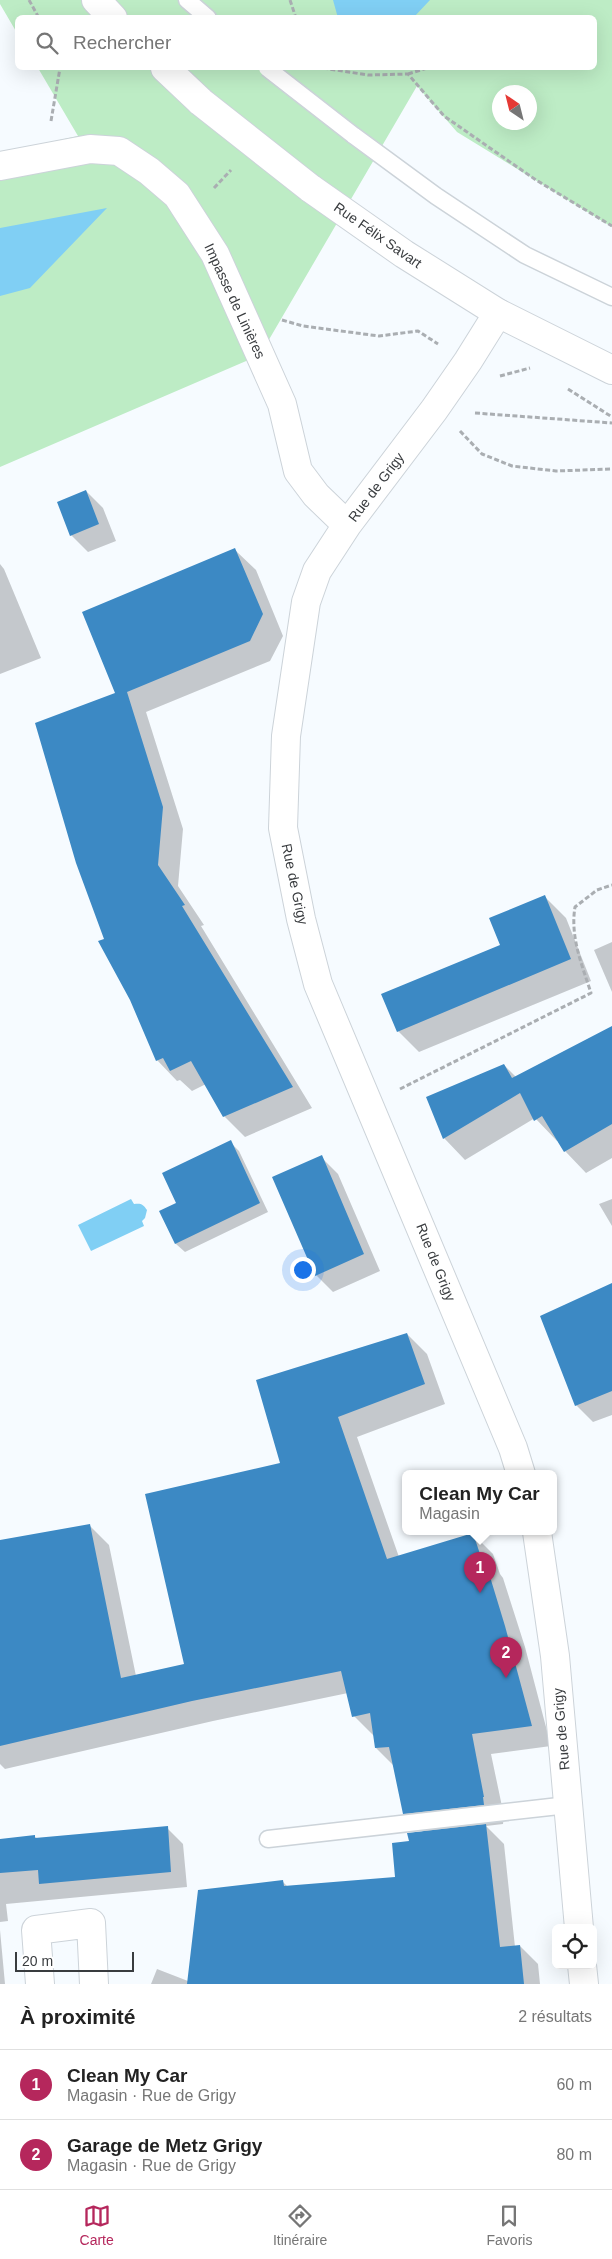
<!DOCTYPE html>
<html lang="fr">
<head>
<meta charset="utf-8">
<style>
  body { margin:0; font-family:Helvetica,sans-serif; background:#f6f6f6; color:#222 }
  .controls { position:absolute; right:15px; bottom:15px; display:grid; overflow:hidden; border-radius:8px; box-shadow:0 5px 20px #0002 }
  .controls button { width:45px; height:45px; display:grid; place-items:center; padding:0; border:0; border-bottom:1px solid #e0e0e0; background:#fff; color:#222; font:25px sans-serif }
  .compass { position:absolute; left:492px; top:85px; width:45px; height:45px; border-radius:50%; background:#fff; box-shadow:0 5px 20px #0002; rotate:325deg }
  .scale { position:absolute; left:15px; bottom:12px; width:119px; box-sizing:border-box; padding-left:5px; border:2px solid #393c3f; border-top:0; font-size:14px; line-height:18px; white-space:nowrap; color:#393c3f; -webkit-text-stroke:4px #fff; paint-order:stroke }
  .you { position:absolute; left:302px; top:1269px; width:18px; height:18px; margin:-12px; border:4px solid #fff; border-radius:50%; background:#1a73e8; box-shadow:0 0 0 8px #1a73e833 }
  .badge { display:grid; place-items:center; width:32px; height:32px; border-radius:50%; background:#b5275c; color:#fff; font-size:16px; font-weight:700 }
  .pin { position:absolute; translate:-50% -41px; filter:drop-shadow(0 1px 2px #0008) }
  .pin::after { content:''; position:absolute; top:26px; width:18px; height:15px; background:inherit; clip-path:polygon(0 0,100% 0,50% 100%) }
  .popup { position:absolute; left:402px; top:1470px; width:155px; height:65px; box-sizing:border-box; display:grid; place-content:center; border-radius:8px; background:#fff; filter:drop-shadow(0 1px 4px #0005); font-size:16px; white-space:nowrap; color:#767676 }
  .popup b { font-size:19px; color:#222 }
  .popup::after { content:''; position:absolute; left:50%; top:100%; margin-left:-10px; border:10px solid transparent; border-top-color:#fff }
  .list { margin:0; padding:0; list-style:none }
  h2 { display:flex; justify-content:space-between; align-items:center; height:65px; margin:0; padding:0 20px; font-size:21px }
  h2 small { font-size:16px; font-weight:400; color:#767676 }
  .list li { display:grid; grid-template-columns:32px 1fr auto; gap:15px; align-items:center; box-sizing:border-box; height:70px; padding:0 20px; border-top:1px solid #e0e0e0 }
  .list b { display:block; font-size:19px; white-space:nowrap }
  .list p { margin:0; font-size:16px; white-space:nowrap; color:#767676 }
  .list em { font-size:16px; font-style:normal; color:#767676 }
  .icon { flex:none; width:28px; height:28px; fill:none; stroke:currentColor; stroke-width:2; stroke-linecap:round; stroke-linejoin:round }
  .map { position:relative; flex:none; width:612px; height:1984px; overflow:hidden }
  .search { position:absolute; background:#fff; box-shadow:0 5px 20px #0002; left:15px; right:15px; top:15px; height:55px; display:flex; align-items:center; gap:12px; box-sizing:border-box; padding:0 18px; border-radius:8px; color:#767676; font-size:19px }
  .sheet { height:205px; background:#fff }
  nav { display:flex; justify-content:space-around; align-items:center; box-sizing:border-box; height:70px; border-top:1px solid #e0e0e0; background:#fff; font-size:14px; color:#767676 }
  nav a { display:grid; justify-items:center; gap:2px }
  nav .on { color:#b5275c }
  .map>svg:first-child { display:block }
</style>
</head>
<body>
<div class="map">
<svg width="612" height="1984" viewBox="0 0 612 1984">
  <rect width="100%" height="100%" fill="#f6fbff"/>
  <path fill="#bdecc5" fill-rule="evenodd" d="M 0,0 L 612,0 L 612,227 L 457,132 L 417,86 L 260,355 L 0,467 L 0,153 L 78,136 L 38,68 L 594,68 L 594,18 L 18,18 L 17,33 L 0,4 ZM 500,92 L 530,92 L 530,122 L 500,122 Z"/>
  <path fill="#80cff4" d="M 333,0 L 430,0 L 414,17 L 338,18 Z
    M 107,208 L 30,288 L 0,296 L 0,228 Z
    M 131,1199 L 134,1204 C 141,1203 143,1204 147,1210 L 145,1218 L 142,1221 L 144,1226 L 91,1251 L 78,1225 Z"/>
  <path fill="#0003" d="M 86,491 L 103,508 L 116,541 L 88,552 L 71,535 Z
    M 235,550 L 256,570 L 283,636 L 270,661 L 146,712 L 183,829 L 178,886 L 204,925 L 201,926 L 312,1108 L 245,1137 L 224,1116 L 206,1084 L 192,1091 L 180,1080 L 177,1081 L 157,1060 L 117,694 Z
    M 0,564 L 4,569 L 41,658 L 0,674 Z
    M 545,897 L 566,918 L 591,981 L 419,1052 L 398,1031 L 501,946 Z
    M 612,942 L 612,992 L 594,950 Z
    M 612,1028 L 612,1158 L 586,1173 L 565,1151 L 558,1140 L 557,1141 L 535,1118 L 465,1160 L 444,1138 L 504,1065 L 516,1077 Z
    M 230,1142 L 239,1151 L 268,1212 L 185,1252 L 176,1244 L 161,1211 L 178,1203 Z
    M 321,1157 L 338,1174 L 380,1271 L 333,1292 L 316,1275 Z
    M 612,1199 L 612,1226 L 599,1204 Z
    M 612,1284 L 612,1415 L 593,1422 L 576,1405 Z
    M 407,1334 L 427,1354 L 445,1404 L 357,1437 L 399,1557 L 473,1534 L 493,1554 L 500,1574 L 503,1578 L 525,1647 L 551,1746 L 491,1754 L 504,1816 L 503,1824 L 486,1826 L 504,1844 L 515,1947 L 520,1946 L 538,1964 L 540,1984 L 151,1984 L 157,1969 L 188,1981 L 283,1882 L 288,1887 L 396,1878 L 410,1842 L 424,1833 L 404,1813 L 394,1766 L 376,1748 L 374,1736 L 354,1716 L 348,1693 L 213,1721 L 5,1769 L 0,1764 L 0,1542 L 89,1525 L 109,1545 L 136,1676 L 185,1665 L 281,1464 Z
    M 167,1828 L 183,1844 L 187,1887 L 6,1904 L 8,1921 L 0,1922 L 0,1840 L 34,1836 L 38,1839 Z
    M 0,1930 L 5,1984 L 0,1984 Z"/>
  <path fill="#3c89c4" d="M 86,490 L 99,524 L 70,536 L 57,502 Z
    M 235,548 L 263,614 L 250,641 L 127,692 L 163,807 L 158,865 L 185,905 L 182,906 L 293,1087 L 223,1117 L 191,1061 L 170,1071 L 163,1058 L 156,1061 L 130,1000 L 98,941 L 104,939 L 76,863 L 35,723 L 115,693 L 82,612 Z
    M 545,895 L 571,959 L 397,1032 L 381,994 L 500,945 L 489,918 Z
    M 612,1026 L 612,1124 L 564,1152 L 542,1116 L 534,1121 L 520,1093 L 443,1139 L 426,1097 L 504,1064 L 512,1078 Z
    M 231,1140 L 260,1203 L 175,1244 L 159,1211 L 176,1203 L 162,1173 Z
    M 322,1155 L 364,1254 L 315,1276 L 272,1177 Z
    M 612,1283 L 612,1391 L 575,1406 L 540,1316 Z
    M 407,1333 L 425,1384 L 338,1417 L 387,1559 L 473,1533 L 481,1557 L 484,1557 L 505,1626 L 532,1726 L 472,1734 L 484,1797 L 483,1797 L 484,1805 L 403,1814 L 389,1747 L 375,1748 L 370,1713 L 352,1717 L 341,1671 L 192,1701 L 0,1746 L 0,1540 L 90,1524 L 121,1678 L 184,1664 L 145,1494 L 280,1463 L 256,1380 Z
    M 486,1824 L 500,1947 L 520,1945 L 524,1984 L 187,1984 L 198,1890 L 283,1880 L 284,1886 L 395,1877 L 392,1843 L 409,1841 L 407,1833 Z
    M 168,1826 L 171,1872 L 39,1884 L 38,1870 L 0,1873 L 0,1839 L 35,1835 L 35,1838 Z"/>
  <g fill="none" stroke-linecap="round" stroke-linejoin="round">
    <g stroke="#ccd3d9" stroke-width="19">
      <path id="service" d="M 187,0 L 208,18
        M 353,135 L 436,196 L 525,255 L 612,297
        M 268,1839 L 568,1805"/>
    </g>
    <g stroke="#ccd3d9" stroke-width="30">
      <path id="minor" d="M 0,166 L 90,149 L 119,151 L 149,171 L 177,195 L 215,254 L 282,404 L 298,471 L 316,495 L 347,525
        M 498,313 L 468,361 L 434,410 L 347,525 L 317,571 L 306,602 L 286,736 L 283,828 L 301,919 L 318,984 L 513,1448 L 521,1474
        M 537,1532 L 555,1656 L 579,1928
        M 582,1965 L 584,1984
        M 40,1984 L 36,1930 L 91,1923 L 94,1984"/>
    </g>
    <g stroke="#ccd3d9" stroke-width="30">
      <path id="tertiary" d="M 96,0 L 113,18
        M 165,68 L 201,102
        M 310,188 L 404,254 L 498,313 L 612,370"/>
    </g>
    <path stroke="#aaaeb2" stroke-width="3" stroke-dasharray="5 2.5" stroke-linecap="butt" d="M 29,0 L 39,18
      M 290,0 L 296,18
      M 323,68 L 368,75 L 408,74 L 444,116 L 536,180 L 612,226
      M 408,74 L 427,68
      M 51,121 L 60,68
      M 214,188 L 231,170
      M 282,320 L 303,326 L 379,336 L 418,331 L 438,344
      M 500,376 L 530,368
      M 568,389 L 612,417
      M 475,413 L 612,423
      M 460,431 L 482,454 L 512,466 L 556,471 L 612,469
      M 400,1089 L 591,993 C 582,965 570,937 575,907 L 597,890 L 612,885"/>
    <use href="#service" stroke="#fff" stroke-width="16"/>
    <use href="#minor" stroke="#fff" stroke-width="28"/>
    <use href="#tertiary" stroke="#fff" stroke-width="28"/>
    <g stroke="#ccd3d9" stroke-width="19" stroke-linecap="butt">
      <path id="service-bridge" d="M 267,68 L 353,135"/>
    </g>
    <g stroke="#ccd3d9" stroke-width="30" stroke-linecap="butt">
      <path id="tertiary-bridge" d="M 201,102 L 310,188"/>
    </g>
    <use href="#service-bridge" stroke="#fff" stroke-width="16"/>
    <use href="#tertiary-bridge" stroke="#fff" stroke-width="28"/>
  </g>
  <g text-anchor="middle" stroke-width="5" stroke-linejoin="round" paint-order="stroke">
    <g font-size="14" fill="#393c3f" stroke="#fff">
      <text transform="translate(378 235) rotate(35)" y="5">Rue Félix Savart</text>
      <text transform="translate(235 301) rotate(65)" y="5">Impasse de Linières</text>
      <text transform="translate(376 487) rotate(-53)" y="5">Rue de Grigy</text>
      <text transform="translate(295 884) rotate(78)" y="5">Rue de Grigy</text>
      <text transform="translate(436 1262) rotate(68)" y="5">Rue de Grigy</text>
      <text transform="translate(561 1729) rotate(-95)" y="5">Rue de Grigy</text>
    </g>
  </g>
</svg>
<div class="controls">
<button><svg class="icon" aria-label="locate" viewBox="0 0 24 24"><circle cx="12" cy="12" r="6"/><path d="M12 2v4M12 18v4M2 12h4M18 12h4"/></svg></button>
</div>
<svg class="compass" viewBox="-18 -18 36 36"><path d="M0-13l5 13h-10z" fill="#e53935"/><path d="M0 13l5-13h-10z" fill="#767676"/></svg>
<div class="scale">20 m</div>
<div class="you"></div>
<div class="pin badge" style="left:480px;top:1593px">1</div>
<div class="popup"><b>Clean My Car</b>Magasin</div>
<div class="pin badge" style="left:506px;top:1678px">2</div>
<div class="search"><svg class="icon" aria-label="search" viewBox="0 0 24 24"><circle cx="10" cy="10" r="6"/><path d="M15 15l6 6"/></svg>Rechercher</div>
</div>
<section class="sheet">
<h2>À proximité<small>2 résultats</small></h2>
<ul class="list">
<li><span class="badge">1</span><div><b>Clean My Car</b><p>Magasin · Rue de Grigy</p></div><em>60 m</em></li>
<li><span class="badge">2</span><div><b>Garage de Metz Grigy</b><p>Magasin · Rue de Grigy</p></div><em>80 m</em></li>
</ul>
</section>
<nav>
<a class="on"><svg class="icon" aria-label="map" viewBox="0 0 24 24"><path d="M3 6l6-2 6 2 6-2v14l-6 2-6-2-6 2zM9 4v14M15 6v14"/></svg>Carte</a>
<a><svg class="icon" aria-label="directions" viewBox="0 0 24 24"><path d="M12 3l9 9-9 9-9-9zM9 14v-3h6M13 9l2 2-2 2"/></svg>Itinéraire</a>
<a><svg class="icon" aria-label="saved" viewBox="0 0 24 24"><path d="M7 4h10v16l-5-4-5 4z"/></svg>Favoris</a>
</nav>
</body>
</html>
